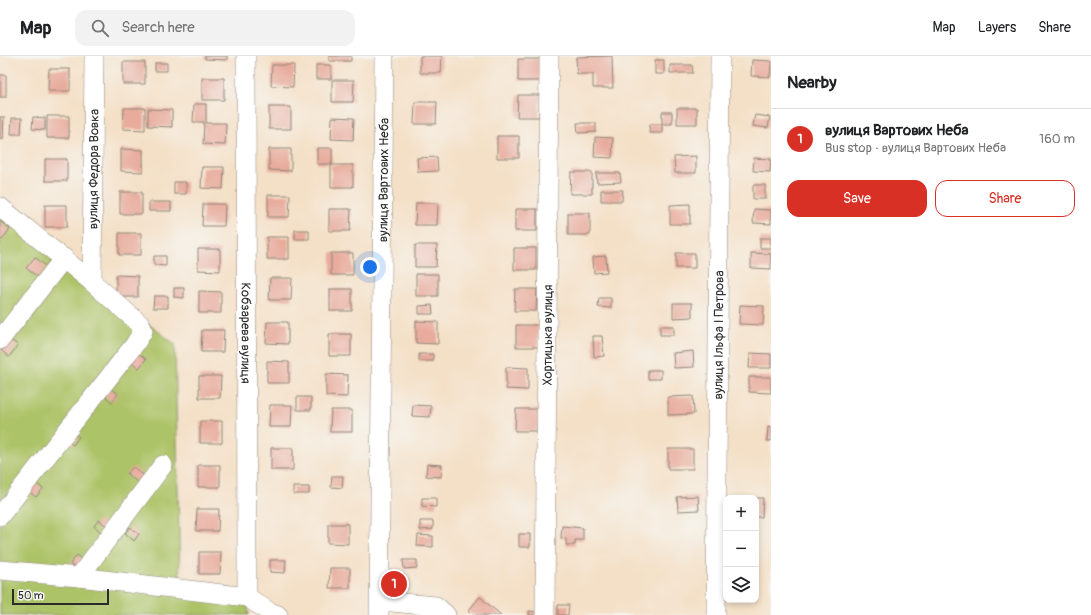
<!DOCTYPE html>
<html lang="en">
<head>
<meta charset="utf-8">
<style>
  body { margin:0; font-family:Pangolin,sans-serif; background:#f2f2f2; color:#202124 }
  .controls { position:absolute; right:12px; bottom:12px; display:grid; overflow:hidden; border-radius:8px; box-shadow:0 2px 6px #0003 }
  .controls button { width:36px; height:36px; display:grid; place-items:center; padding:0; border:0; border-bottom:1px solid #e0e0e0; background:#fff; color:#202124; font:20px sans-serif }
  .scale { position:absolute; left:12px; bottom:10px; width:97px; box-sizing:border-box; padding-left:4px; border:2px solid #2b2b2b; border-top:0; font-size:11px; line-height:14px; white-space:nowrap; color:#2b2b2b; -webkit-text-stroke:3px #f6f6f2; paint-order:stroke }
  .you { position:absolute; left:370px; top:211px; width:14px; height:14px; margin:-10px; border:3px solid #fff; border-radius:50%; background:#1a73e8; box-shadow:0 0 0 6px #1a73e833 }
  .badge { display:grid; place-items:center; width:26px; height:26px; border-radius:50%; background:#d93025; color:#fff; font-size:13px; font-weight:700 }
  .pin { position:absolute; translate:-50% -50%; border:2px solid #fff; box-shadow:0 1px 4px #0006 }
  .list { margin:0; padding:0; list-style:none }
  h2 { display:flex; justify-content:space-between; align-items:center; height:52px; margin:0; padding:0 16px; font-size:17px }
  h2 small { font-size:13px; font-weight:400; color:#757577 }
  .list li { display:grid; grid-template-columns:26px 1fr auto; gap:12px; align-items:center; box-sizing:border-box; height:60px; padding:0 16px; border-top:1px solid #e0e0e0 }
  .list b { display:block; font-size:15px; white-space:nowrap }
  .list p { margin:0; font-size:13px; white-space:nowrap; color:#757577 }
  .list em { font-size:13px; font-style:normal; color:#757577 }
  .actions { display:flex; gap:8px; padding:12px 16px }
  .actions a { flex:1; padding:9px 0; border:1px solid #d93025; border-radius:12px; text-align:center; font-size:14px; color:#d93025 }
  .actions .main { background:#d93025; color:#fff }
  .icon { flex:none; width:22px; height:22px; fill:none; stroke:currentColor; stroke-width:2; stroke-linecap:round; stroke-linejoin:round }
  .map { position:relative; flex:none; width:771px; height:559px; overflow:hidden }
  header { display:flex; align-items:center; gap:24px; box-sizing:border-box; height:56px; padding:0 20px; background:#fff; border-bottom:1px solid #e0e0e0 }
  header strong { font-size:19px }
  nav { display:flex; gap:22px; margin-inline-start:auto; font-size:14px }
  .search { width:280px; height:36px; background:#f2f2f2; display:flex; align-items:center; gap:10px; box-sizing:border-box; padding:0 14px; border-radius:12px; color:#757577; font-size:15px }
  main { display:flex }
  aside { flex:1; background:#fff }
  .map>svg:first-child { display:block }
</style>
</head>
<body>
<header>
<strong>Map</strong>
<div class="search"><svg class="icon" aria-label="search" viewBox="0 0 24 24"><circle cx="10" cy="10" r="6"/><path d="M15 15l6 6"/></svg>Search here</div>
<nav><a>Map</a><a>Layers</a><a>Share</a></nav>
</header>
<main>
<div class="map">
<svg width="771" height="559" viewBox="0 0 771 559">
  <rect width="100%" height="100%" fill="#f6f6f2"/>
  <filter id="ink" filterUnits="userSpaceOnUse"><feTurbulence type="fractalNoise" baseFrequency=".025" numOctaves="2"/><feDisplacementMap in="SourceGraphic" scale="8" xChannelSelector="R" yChannelSelector="G"/><feConvolveMatrix kernelMatrix="1 2 1 2 8 2 1 2 1" color-interpolation-filters="sRGB"/></filter>
  <filter id="wash" filterUnits="userSpaceOnUse"><feTurbulence type="fractalNoise" baseFrequency=".012" numOctaves="4" result="noise"/><feDisplacementMap in="SourceGraphic" scale="16" xChannelSelector="R" yChannelSelector="G"/><feGaussianBlur stdDeviation="0.9" result="paint"/><feColorMatrix in="noise" values="0 0 0 0 0 0 0 0 0 0 0 0 0 0 0 0 0 1.4 0 .05"/><feComposite in="paint" operator="in"/></filter>
  <g filter="url(#wash)">
    <rect width="100%" height="100%" fill="#f4e0c7"/>
    <path fill="#adc368" stroke="#6c774a" d="M 0,151 L 92,226 L 175,288 L 180,528 L 247,541 L 249,559 L 0,559 Z"/>
    <g id="blocks">
      <path fill="#e8ab9c" d="M 205,0 L 227,0 L 227,4 L 205,3 Z
        M 329,0 L 351,0 L 351,5 L 329,5 Z
        M 420,0 L 442,0 L 441,17 L 420,17 Z
        M 612,0 L 613,32 L 593,32 L 593,18 L 577,18 L 576,1 Z
        M 518,3 L 540,3 L 540,25 L 518,25 Z
        M 655,4 L 664,4 L 664,18 L 655,18 Z
        M 752,4 L 771,5 L 770,21 L 751,20 Z
        M 123,6 L 145,6 L 145,28 L 123,28 Z
        M 155,7 L 167,7 L 167,15 L 155,15 Z
        M 272,9 L 294,9 L 293,31 L 271,30 Z
        M 316,9 L 331,9 L 331,23 L 316,23 Z
        M 670,9 L 692,9 L 693,17 L 670,17 Z
        M 49,13 L 70,13 L 70,35 L 48,35 Z
        M 0,19 L 6,19 L 6,41 L 0,41 Z
        M 202,22 L 224,22 L 224,44 L 202,44 Z
        M 332,24 L 354,24 L 353,46 L 332,46 Z
        M 518,39 L 540,39 L 539,61 L 517,61 Z
        M 415,46 L 437,46 L 436,68 L 414,68 Z
        M 194,48 L 206,48 L 206,67 L 226,67 L 225,89 L 203,88 L 204,66 L 193,66 Z
        M 269,51 L 291,51 L 291,73 L 269,73 Z
        M 124,52 L 145,52 L 145,74 L 123,73 Z
        M 677,52 L 697,52 L 697,68 L 677,68 Z
        M 148,53 L 172,54 L 172,71 L 148,70 Z
        M 662,56 L 672,56 L 672,68 L 662,68 L 662,77 L 649,77 L 650,68 L 662,68 Z
        M 755,59 L 770,61 L 768,72 L 753,70 Z
        M 47,60 L 69,60 L 69,82 L 47,82 Z
        M 0,61 L 4,61 L 3,83 L 0,83 Z
        M 33,61 L 45,62 L 45,74 L 32,73 Z
        M 332,61 L 354,62 L 353,84 L 331,83 Z
        M 12,62 L 22,62 L 21,78 L 11,78 Z
        M 577,67 L 596,67 L 596,76 L 578,77 Z
        M 497,80 L 519,80 L 519,102 L 497,102 Z
        M 595,81 L 613,82 L 612,102 L 594,101 Z
        M 317,92 L 332,92 L 332,108 L 317,108 Z
        M 121,93 L 143,94 L 143,116 L 121,115 Z
        M 269,93 L 291,93 L 291,115 L 269,114 Z
        M 696,100 L 696,117 L 675,117 L 674,101 Z
        M 437,101 L 438,115 L 418,116 L 417,102 Z
        M 754,102 L 771,103 L 770,116 L 753,115 Z
        M 45,103 L 67,103 L 67,125 L 45,125 Z
        M 331,109 L 353,109 L 353,131 L 331,131 Z
        M 202,111 L 224,111 L 223,133 L 201,132 Z
        M 571,116 L 592,116 L 592,138 L 570,138 Z
        M 596,117 L 620,117 L 621,126 L 597,127 Z
        M 174,126 L 186,126 L 186,138 L 174,138 Z
        M 753,129 L 765,129 L 765,143 L 753,143 Z
        M 601,134 L 623,134 L 622,145 L 601,145 Z
        M 120,136 L 142,136 L 142,158 L 120,158 Z
        M 268,139 L 290,139 L 289,161 L 268,161 Z
        M 149,146 L 171,146 L 171,155 L 149,155 Z
        M 416,147 L 438,147 L 437,169 L 415,169 Z
        M 203,148 L 225,148 L 224,170 L 202,170 Z
        M 690,148 L 690,168 L 670,168 L 670,149 Z
        M 45,149 L 67,149 L 67,171 L 45,171 Z
        M 329,153 L 351,153 L 350,175 L 329,175 Z
        M 515,153 L 537,153 L 537,175 L 515,175 Z
        M 754,153 L 771,154 L 771,168 L 753,167 Z
        M 568,157 L 590,157 L 590,179 L 568,179 Z
        M 0,165 L 10,173 L 2,184 L 0,183 Z
        M 295,174 L 309,174 L 309,183 L 295,183 Z
        M 119,177 L 141,177 L 141,199 L 119,199 Z
        M 267,181 L 289,181 L 289,203 L 267,203 Z
        M 760,182 L 771,182 L 771,192 L 760,192 Z
        M 415,189 L 437,189 L 436,211 L 415,211 Z
        M 514,192 L 536,192 L 536,214 L 514,214 Z
        M 198,193 L 220,193 L 220,215 L 198,214 Z
        M 331,197 L 353,197 L 353,219 L 331,219 Z
        M 676,197 L 695,197 L 695,212 L 676,212 Z
        M 751,197 L 771,198 L 771,213 L 751,212 Z
        M 154,200 L 166,200 L 166,210 L 154,209 Z
        M 606,200 L 607,216 L 594,217 L 593,201 Z
        M 35,201 L 47,211 L 39,222 L 26,212 Z
        M 416,218 L 438,218 L 438,240 L 416,240 Z
        M 116,219 L 138,220 L 138,241 L 116,241 Z
        M 270,222 L 292,222 L 291,244 L 269,244 Z
        M 174,232 L 184,232 L 184,242 L 174,241 Z
        M 330,233 L 352,233 L 352,255 L 330,255 Z
        M 515,233 L 537,233 L 536,255 L 514,255 Z
        M 199,235 L 221,236 L 221,257 L 199,257 Z
        M 154,240 L 168,240 L 168,252 L 153,252 Z
        M 599,242 L 611,242 L 611,252 L 598,251 Z
        M 673,247 L 692,247 L 692,261 L 673,262 Z
        M 432,249 L 433,258 L 419,258 L 419,250 Z
        M 740,249 L 764,250 L 763,269 L 739,268 Z
        M 416,265 L 438,266 L 438,288 L 416,287 Z
        M 267,266 L 288,266 L 288,288 L 266,287 Z
        M 516,269 L 538,269 L 538,291 L 516,291 Z
        M 660,270 L 674,270 L 674,279 L 660,279 Z
        M 202,274 L 224,274 L 223,296 L 201,296 Z
        M 329,278 L 351,278 L 351,300 L 329,300 Z
        M 593,280 L 602,280 L 604,300 L 594,301 Z
        M 9,283 L 18,289 L 9,301 L 1,294 Z
        M 134,294 L 146,303 L 139,312 L 127,303 Z
        M 693,295 L 694,311 L 674,312 L 673,297 Z
        M 750,297 L 771,298 L 771,312 L 749,312 Z
        M 419,298 L 433,298 L 433,305 L 419,305 Z
        M 267,305 L 289,306 L 289,327 L 267,327 Z
        M 506,311 L 528,312 L 528,334 L 506,333 Z
        M 648,314 L 661,314 L 661,323 L 648,323 Z
        M 326,318 L 348,319 L 347,341 L 326,340 Z
        M 199,320 L 221,320 L 220,342 L 199,342 Z
        M 749,321 L 771,321 L 771,337 L 749,336 Z
        M 107,330 L 118,338 L 112,346 L 101,337 Z
        M 693,340 L 694,358 L 668,359 L 668,341 Z
        M 297,341 L 311,341 L 311,354 L 297,354 Z
        M 270,349 L 292,349 L 291,371 L 269,371 Z
        M 413,349 L 431,350 L 430,361 L 412,360 Z
        M 516,353 L 538,353 L 537,375 L 515,375 Z
        M 331,354 L 352,354 L 352,376 L 330,376 Z
        M 200,365 L 222,365 L 222,387 L 200,387 Z
        M 768,370 L 771,371 L 771,385 L 767,385 Z
        M 71,375 L 79,381 L 73,389 L 65,383 Z
        M 271,392 L 293,392 L 293,414 L 271,414 Z
        M 668,393 L 693,393 L 693,413 L 668,413 Z
        M 427,408 L 442,409 L 441,421 L 426,420 Z
        M 198,409 L 220,409 L 220,431 L 198,431 Z
        M 133,411 L 147,422 L 141,429 L 127,418 Z
        M 332,420 L 343,420 L 342,432 L 331,431 Z
        M 34,425 L 43,433 L 36,441 L 27,434 Z
        M 293,431 L 309,431 L 309,438 L 293,438 Z
        M 698,440 L 699,454 L 678,455 L 677,441 Z
        M 422,442 L 436,442 L 436,451 L 422,450 Z
        M 756,442 L 763,442 L 762,461 L 756,461 Z
        M 197,453 L 219,453 L 218,475 L 196,475 Z
        M 99,464 L 108,471 L 103,478 L 94,470 Z
        M 420,465 L 433,465 L 433,473 L 420,474 Z
        M 328,468 L 348,468 L 348,488 L 328,487 Z
        M 562,470 L 583,472 L 583,484 L 575,484 L 575,489 L 566,489 L 566,483 L 561,482 Z
        M 130,471 L 139,478 L 134,485 L 125,477 Z
        M 519,478 L 530,478 L 530,491 L 519,491 Z
        M 418,479 L 433,480 L 433,491 L 417,490 Z
        M 199,496 L 221,496 L 220,518 L 199,518 Z
        M 77,499 L 85,506 L 78,514 L 70,508 Z
        M 270,504 L 286,504 L 285,517 L 270,516 Z
        M 403,504 L 417,504 L 417,512 L 404,513 Z
        M 330,512 L 350,512 L 350,532 L 329,532 Z
        M 480,541 L 501,559 L 472,559 L 468,555 Z
        M 558,549 L 569,549 L 568,559 L 558,559 Z
        M 529,555 L 539,556 L 538,559 L 529,559 Z"/>
    </g>
  </g>
  <g filter="url(#ink)">
    <use href="#blocks" fill-opacity="0" stroke="#908679" stroke-width="1"/>
    <g fill="none" stroke-linecap="round" stroke-linejoin="round">
      <g stroke="#908679" stroke-width="20">
        <g id="minor">
          <path id="s1" d="M 246,0 L 247,541 L 268,555 L 278,559"/>
          <path d="M 0,151 L 92,226 L 141,269 L 143,275 L 135,288 L 0,460"/>
          <path id="s2" d="M 92,226 L 94,0"/>
          <path d="M 0,284 L 64,202"/>
          <path d="M 0,514 L 79,521 L 247,541"/>
          <path d="M 79,521 L 163,409"/>
          <path d="M 380,545 L 436,550 L 446,559"/>
          <path id="s3" d="M 379,559 L 384,0"/>
          <path id="s4" d="M 545,559 L 549,0"/>
          <path id="s5" d="M 716,559 L 720,0"/>
        </g>
      </g>
      <use href="#minor" stroke="#fff" stroke-width="19"/>
    </g>
  </g>
  <g text-anchor="middle" stroke-width="3" stroke-linejoin="round" paint-order="stroke">
    <g font-size="13" fill="#2b2b2b" stroke="#f6f6f2">
      <text dy="5" stroke="none"><textPath href="#s2" startOffset="113">вулиця Федора Вовка</textPath></text>
      <text dy="5" stroke="none"><textPath href="#s3" startOffset="435">вулиця Вартових Неба</textPath></text>
      <text dy="5" stroke="none"><textPath href="#s1" startOffset="277">Кобзарева вулиця</textPath></text>
      <text dy="5" stroke="none"><textPath href="#s4" startOffset="280">Хортицька вулиця</textPath></text>
      <text dy="5" stroke="none"><textPath href="#s5" startOffset="280">вулиця Ільфа І Петрова</textPath></text>
    </g>
  </g>
</svg>
<div class="controls">
<button>+</button>
<button>−</button>
<button><svg class="icon" aria-label="layers" viewBox="0 0 24 24"><path d="M12 4l9 5-9 5-9-5zM3 14l9 5 9-5"/></svg></button>
</div>
<div class="scale">50 m</div>
<div class="you"></div>
<div class="pin badge" style="left:394px;top:528px">1</div>
</div>
<aside>
<h2>Nearby<small></small></h2>
<ul class="list">
<li><span class="badge">1</span><div><b>вулиця Вартових Неба</b><p>Bus stop · вулиця Вартових Неба</p></div><em>160 m</em></li>
</ul>
<div class="actions"><a class="main">Save</a><a>Share</a></div>
</aside>
</main>
</body>
</html>
